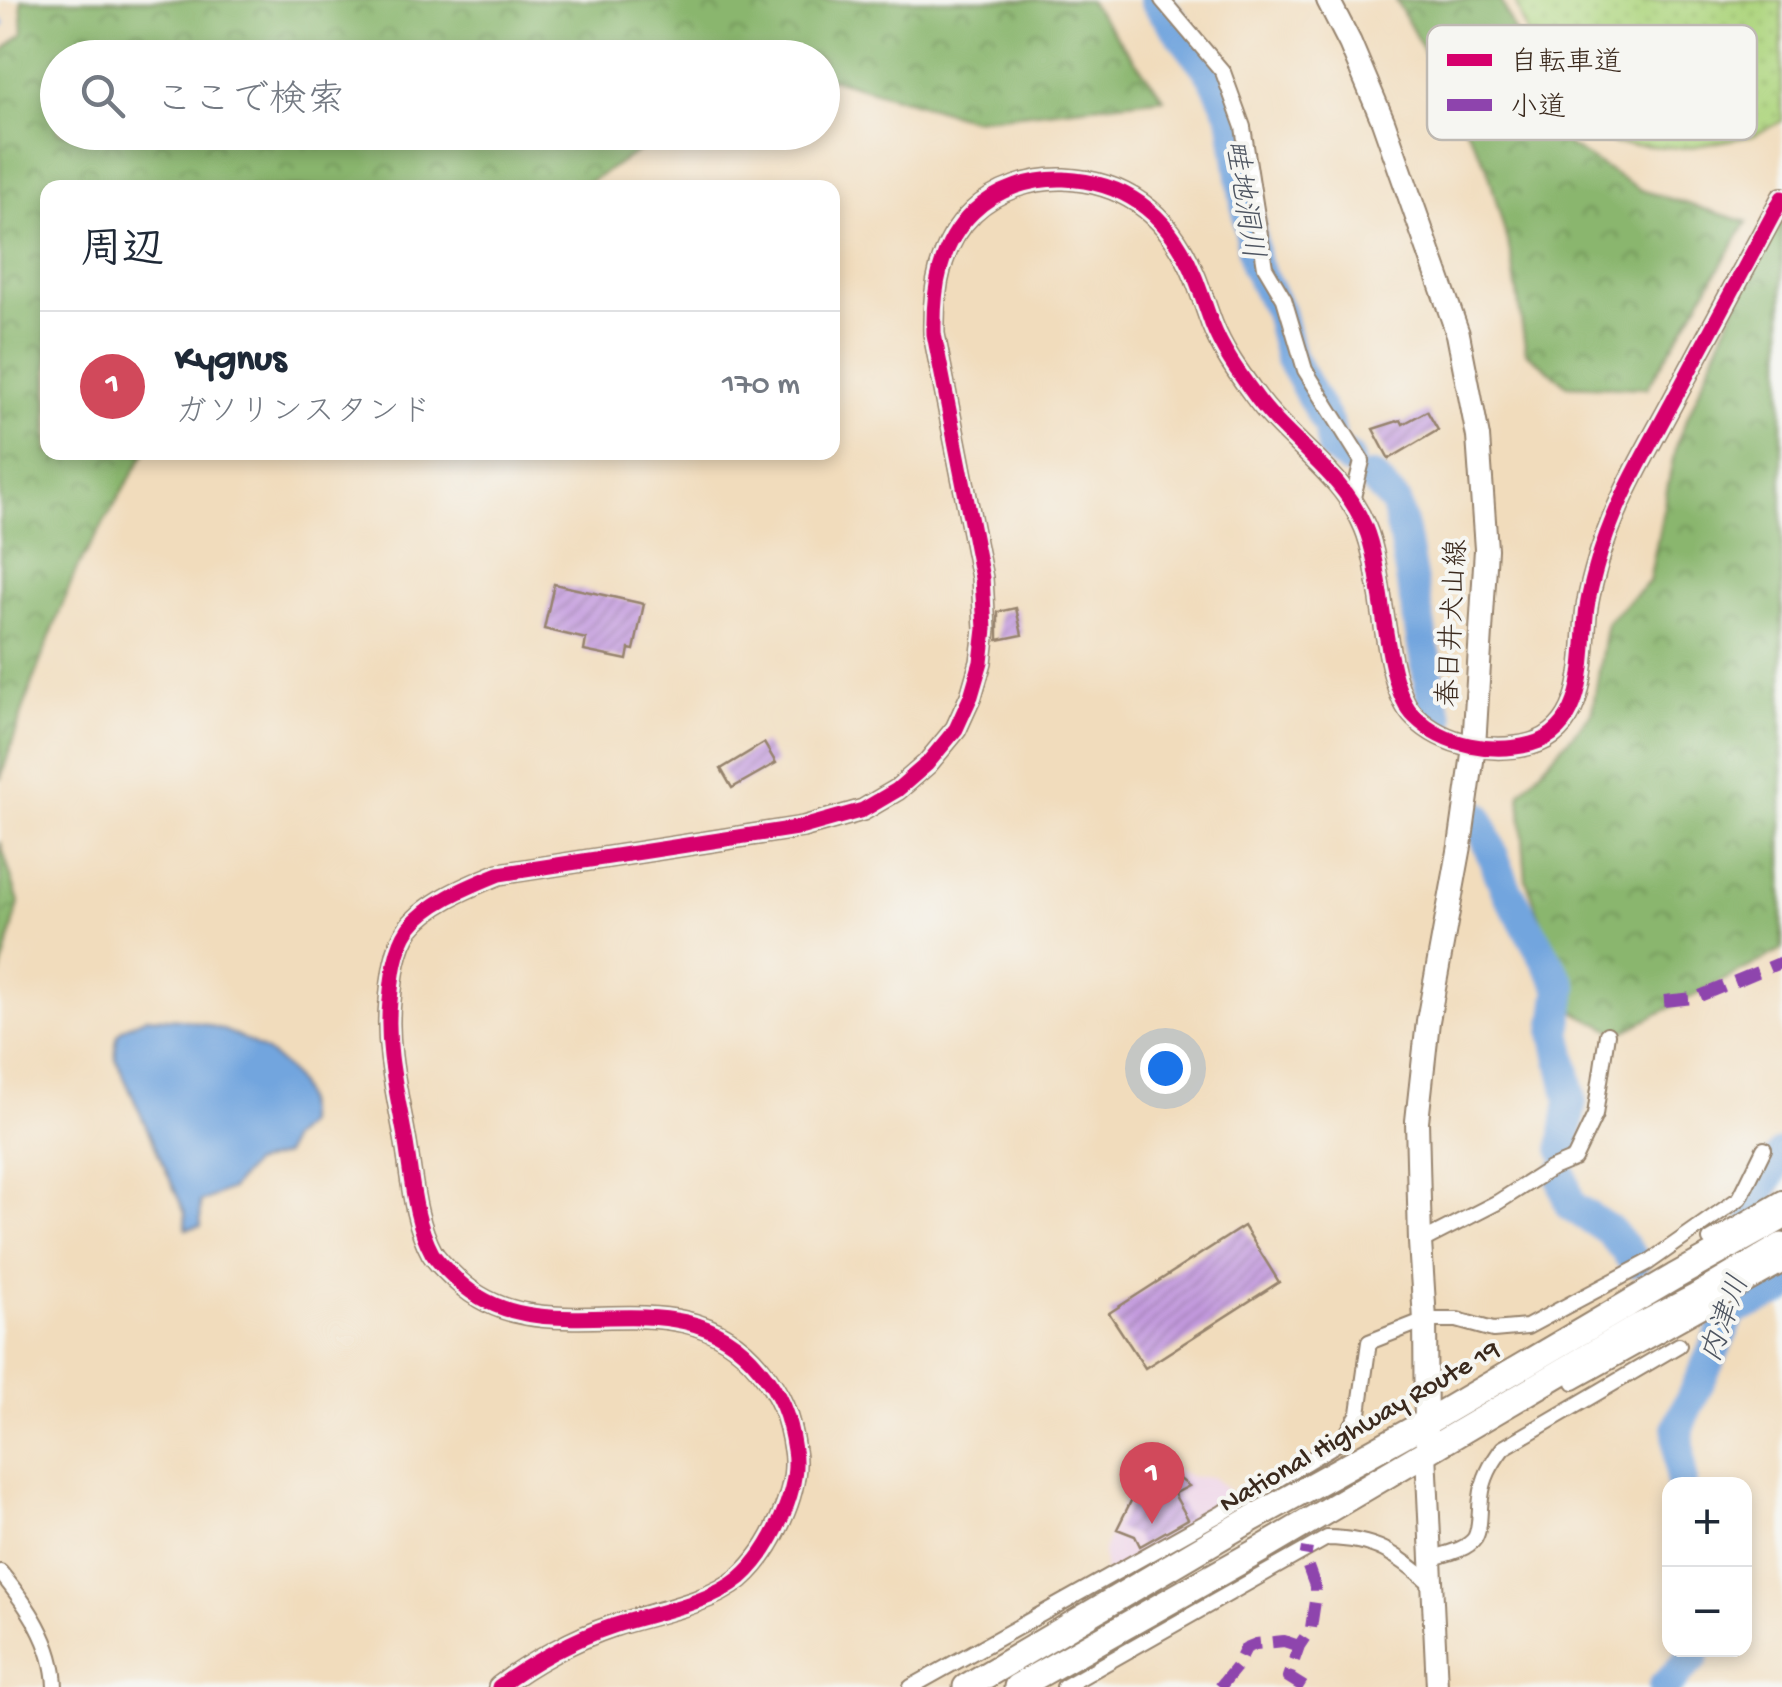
<!DOCTYPE html>
<html lang="ja">
<head>
<meta charset="utf-8">
<style>
  body { margin:0; font-family:"Gochi Hand","Klee One",sans-serif; background:#f2f2f3; color:#1f2937 }
  .controls { position:absolute; right:30px; bottom:30px; display:grid; overflow:hidden; border-radius:20px; box-shadow:0 5px 15px #0003 }
  .controls button { width:90px; height:90px; display:grid; place-items:center; padding:0; border:0; border-bottom:2px solid #e0e1e3; background:#fff; color:#1f2937; font:50px sans-serif }
  .you { position:absolute; left:1165px; top:1068px; width:35px; height:35px; margin:-25px; border:8px solid #fff; border-radius:50%; background:#1a73e8; box-shadow:0 0 0 15px #1a73e833 }
  .badge { display:grid; place-items:center; width:65px; height:65px; border-radius:50%; background:#d1495b; color:#fff; font-size:32px; font-weight:700 }
  .pin { position:absolute; translate:-50% -82px; filter:drop-shadow(0 2px 5px #0008) }
  .pin::after { content:''; position:absolute; top:52px; width:35px; height:30px; background:inherit; clip-path:polygon(0 0,100% 0,50% 100%) }
  .list { margin:0; padding:0; list-style:none }
  h2 { display:flex; justify-content:space-between; align-items:center; height:130px; margin:0; padding:0 40px; font-size:42px }
  h2 small { font-size:32px; font-weight:400; color:#747a83 }
  .list li { display:grid; grid-template-columns:65px 1fr auto; gap:30px; align-items:center; box-sizing:border-box; height:150px; padding:0 40px; border-top:2px solid #e0e1e3 }
  .list b { display:block; font-size:38px; white-space:nowrap }
  .list p { margin:0; font-size:32px; white-space:nowrap; color:#747a83 }
  .list em { font-size:32px; font-style:normal; color:#747a83 }
  .icon { flex:none; width:55px; height:55px; fill:none; stroke:currentColor; stroke-width:2; stroke-linecap:round; stroke-linejoin:round }
  .map { position:relative; flex:none; width:1782px; height:1687px; overflow:hidden }
  .search { position:absolute; background:#fff; box-shadow:0 5px 15px #0003; left:40px; top:40px; width:800px; height:110px; display:flex; align-items:center; gap:25px; box-sizing:border-box; padding:0 35px; border-radius:55px; color:#747a83; font-size:38px }
  .panel { position:absolute; background:#fff; box-shadow:0 5px 15px #0003; left:40px; top:180px; width:800px; height:280px; border-radius:20px }
  .map>svg:first-child { display:block }
</style>
</head>
<body>
<div class="map">
<svg width="1782" height="1687" viewBox="0 0 1782 1687">
  <defs>
    <pattern id="grass-dots" width="8" height="8" patternUnits="userSpaceOnUse" patternTransform="scale(2.5)"><rect width="8" height="8" fill="#aed57f"/><path d="M2 2h.1M6 6h.1" fill="none" stroke="#97b76d" stroke-width="1.8" stroke-linecap="round"/></pattern>
    <pattern id="forest-crowns" width="20" height="18" patternUnits="userSpaceOnUse" patternTransform="scale(2.5)"><rect width="20" height="18" fill="#8ab66e"/><path d="M2 6a3 3 0 1 1 6 0M12 15a3 3 0 1 1 6 0" fill="none" stroke="#72945a"/></pattern>
    <pattern id="building-hatch" width="6" height="6" patternUnits="userSpaceOnUse" patternTransform="scale(2.5)"><rect width="6" height="6" fill="#c39ade"/><path d="M-1 1l2-2M0 6l6-6M5 7l2-2" fill="none" stroke="#a07eb3"/></pattern>
  </defs>
  <rect width="100%" height="100%" fill="#f6f6f2"/>
  <filter id="ink" filterUnits="userSpaceOnUse"><feTurbulence type="fractalNoise" baseFrequency=".01" numOctaves="2"/><feDisplacementMap in="SourceGraphic" scale="20" xChannelSelector="R" yChannelSelector="G"/><feConvolveMatrix kernelMatrix="1 2 1 2 8 2 1 2 1" color-interpolation-filters="sRGB"/></filter>
  <filter id="wash" filterUnits="userSpaceOnUse"><feTurbulence type="fractalNoise" baseFrequency=".0048" numOctaves="4" result="noise"/><feDisplacementMap in="SourceGraphic" scale="40" xChannelSelector="R" yChannelSelector="G"/><feGaussianBlur stdDeviation="2.25" result="paint"/><feColorMatrix in="noise" values="0 0 0 0 0 0 0 0 0 0 0 0 0 0 0 0 0 1.4 0 .05"/><feComposite in="paint" operator="in"/></filter>
  <g filter="url(#wash)">
    <rect width="100%" height="100%" fill="#f1dcbc"/>
    <path fill="#eed0e7" d="M 1172,1468 L 1192,1477 L 1212,1477 L 1235,1497 L 1105,1575 L 1103,1551 L 1125,1497 Z"/>
    <path fill="url(#grass-dots)" stroke="#74804e" stroke-width="2.5" d="M 1515,0 L 1782,0 L 1782,121 L 1752,136 L 1685,148 L 1615,144 L 1561,126 Z"/>
    <path fill="url(#forest-crowns)" stroke="#627046" stroke-width="2.5" d="M 21,0 L 1088,0 L 1164,98 L 972,119 L 823,76 L 822,58 L 58,58 L 58,132 L 667,133 L 581,187 L 48,188 L 48,452 L 145,453 L 76,570 L 33,680 L 0,780 L 0,53 L 23,33 Z
      M 1396,0 L 1501,0 L 1560,140 L 1641,190 L 1747,222 L 1647,388 L 1567,385 L 1526,352 L 1512,259 L 1487,167 Z
      M 1782,213 L 1782,950 L 1619,1034 L 1574,1011 L 1526,879 L 1520,793 L 1592,713 L 1607,622 L 1649,582 L 1676,444 L 1748,276 Z
      M 0,841 L 19,903 L 0,977 Z"/>
    <path fill="#72a5de" stroke="#56687e" stroke-width="2.5" d="M 147,1017 C 160,1018 174,1018 186,1020 C 227,1027 293,1055 304,1100 C 305,1107 305,1116 305,1124 L 289,1140 L 284,1155 L 252,1164 L 231,1189 L 200,1202 L 201,1226 L 186,1229 L 185,1213 L 116,1059 C 114,1028 120,1029 147,1017 Z"/>
    <g fill="none" stroke-linecap="round" stroke-linejoin="round">
      <path stroke="#72a5de" stroke-width="5" d="M 0,20 L 3,24 L 0,26"/>
      <path stroke="#72a5de" stroke-width="32" d="M 1155,0 L 1213,75 L 1233,115 L 1255,265 L 1279,311 L 1290,357 L 1329,427 L 1333,448 L 1348,459
        M 1372,478 L 1395,502 L 1403,532 L 1433,702 L 1439,719
        M 1477,816 L 1506,889 L 1562,987 L 1556,1032 L 1571,1100 L 1564,1148
        M 1561,1175 L 1570,1205 L 1611,1232 L 1634,1261
        M 1732,1311 L 1782,1289
        M 1681,1484 L 1678,1427 L 1732,1311 L 1761,1190 L 1782,1154
        M 1664,1687 L 1693,1657 L 1695,1650"/>
    </g>
    <g id="blocks">
      <path fill="url(#building-hatch)" d="M 1427,411 L 1438,430 L 1389,459 L 1373,429 L 1401,420 L 1403,424 Z
        M 554,584 L 644,604 L 634,650 L 629,649 L 627,660 L 584,651 L 586,639 L 544,629 Z
        M 1016,608 L 1022,635 L 998,640 L 998,612 Z
        M 764,743 L 776,763 L 732,788 L 721,769 Z
        M 1244,1226 L 1279,1282 L 1145,1368 L 1109,1313 Z
        M 1169,1475 L 1176,1476 L 1189,1486 L 1174,1494 L 1188,1519 L 1140,1546 L 1135,1536 L 1117,1529 L 1134,1495 Z"/>
    </g>
  </g>
  <g filter="url(#ink)">
    <use href="#blocks" fill-opacity="0" stroke="#96836d" stroke-width="2.5"/>
    <g fill="none" stroke-linecap="round" stroke-linejoin="round">
      <g stroke="#96836d" stroke-width="18">
        <path id="street" d="M 1162,0 L 1223,72 L 1243,127 L 1265,267 L 1284,299 L 1305,370 L 1362,461 L 1352,501
          M 1710,1240 L 1782,1198
          M 1420,1242 L 1498,1202 L 1550,1169 L 1574,1159 L 1595,1115 L 1607,1034
          M 1574,1382 L 1782,1266
          M 1432,1558 C 1445,1554 1467,1550 1475,1538 C 1481,1527 1479,1510 1481,1498 C 1483,1478 1491,1464 1503,1448 L 1679,1345
          M 0,1572 C 27,1605 54,1643 55,1687
          M 911,1687 L 1222,1513 L 1343,1440 L 1359,1413 L 1369,1342 L 1425,1320 L 1457,1320 L 1493,1330 L 1527,1327 L 1649,1262 L 1740,1198 L 1764,1149
          M 1064,1687 L 1327,1538 C 1378,1539 1395,1554 1433,1585"/>
      </g>
      <g stroke="#96836d" stroke-width="24">
        <path id="secondary" d="M 1426,1452 L 1437,1687
          M 499,1687 C 530,1663 576,1638 613,1626 C 652,1613 707,1605 740,1578 C 770,1552 801,1490 794,1450 C 789,1415 781,1395 759,1368 C 676,1266 546,1363 458,1281 C 450,1273 438,1263 432,1253 C 414,1220 412,1179 406,1143 C 398,1096 385,1048 390,1001 C 392,977 395,948 409,928 C 429,902 470,886 499,874 L 803,827 L 863,810 L 897,790 L 927,764 L 956,729 L 971,696 L 981,662 L 985,629 L 982,578 L 934,334 C 933,289 939,245 973,212 C 997,189 1032,178 1064,179 C 1129,182 1171,218 1195,277 C 1201,292 1206,308 1212,324 C 1222,350 1238,372 1254,394 C 1288,442 1342,472 1365,527 C 1385,573 1382,686 1415,717 C 1444,746 1493,754 1531,744 C 1586,729 1582,661 1586,616 C 1587,600 1592,583 1596,568 C 1612,508 1643,457 1672,403 C 1709,335 1745,266 1782,198"/>
      </g>
      <g stroke="#96836d" stroke-width="26">
        <path id="primary" d="M 1328,0 L 1350,43 L 1383,121 L 1458,334 L 1478,437 L 1486,549 L 1474,747 L 1460,846 L 1428,1021 L 1417,1121 L 1420,1242 L 1425,1320 L 1426,1439"/>
      </g>
      <g stroke="#96836d" stroke-width="29">
        <path id="highway" d="M 966,1687 L 1253,1518 L 1425,1423 L 1674,1277 L 1782,1217
          M 1017,1687 L 1260,1550 L 1640,1326 L 1696,1297 L 1782,1246"/>
      </g>
      <use href="#street" stroke="#fff" stroke-width="14"/>
      <use href="#secondary" stroke="#fff" stroke-width="20"/>
      <use href="#primary" stroke="#fff" stroke-width="22"/>
      <use href="#highway" stroke="#fff" stroke-width="25"/>
      <path stroke="#8e44ad" stroke-width="12" stroke-dasharray="25 12" stroke-linecap="butt" d="M 1664,1001 L 1695,998 L 1782,962
        M 1220,1687 L 1237,1666 L 1246,1648 L 1256,1644 L 1284,1641 L 1299,1646
        M 1304,1687 L 1288,1677 L 1299,1646 L 1311,1628 L 1315,1601 L 1315,1586 L 1305,1559 L 1307,1548"/>
      <g stroke="#f6f6f2" stroke-width="21">
        <path id="cycleway" d="M 499,1687 C 530,1663 576,1638 613,1626 C 652,1613 707,1605 740,1578 C 770,1552 801,1490 794,1450 C 789,1415 781,1395 759,1368 C 676,1266 546,1363 458,1281 C 450,1273 438,1263 432,1253 C 414,1220 412,1179 406,1143 C 398,1096 385,1048 390,1001 C 392,977 395,948 409,928 C 429,902 470,886 499,874 L 803,827 L 863,810 L 897,790 L 927,764 L 956,729 L 971,696 L 981,662 L 985,629 L 982,578 L 934,334 C 933,289 939,245 973,212 C 997,189 1032,178 1064,179 C 1129,182 1171,218 1195,277 C 1201,292 1206,308 1212,324 C 1222,350 1238,372 1254,394 C 1288,442 1342,472 1365,527 C 1385,573 1382,686 1415,717 C 1444,746 1493,754 1531,744 C 1586,729 1582,661 1586,616 C 1587,600 1592,583 1596,568 C 1612,508 1643,457 1672,403 C 1709,335 1745,266 1782,198"/>
      </g>
      <use href="#cycleway" stroke="#d6006c" stroke-width="15"/>
    </g>
  </g>
  <g text-anchor="middle" stroke-width="8" stroke-linejoin="round" paint-order="stroke">
    <g font-size="28" fill="#3b2a1e" stroke="#f6f6f2">
      <text transform="translate(1450 623) rotate(-87)" y="10">春日井犬山線</text>
      <text transform="translate(1358 1424) rotate(-30)" y="10">National Highway Route 19</text>
    </g>
    <g font-size="30" font-style="italic" fill="#4e5561" stroke="#f6f6f2">
      <text transform="translate(1246 199) rotate(81)" y="10">畦地洞川</text>
      <text transform="translate(1723 1318) rotate(-70)" y="10">内津川</text>
    </g>
  </g>
  <rect x="1427" y="25" width="330" height="115" rx="15" fill="#f6f6f2" stroke="#beb9b2" stroke-width="2.5"/>
  <rect x="1447" y="54" width="45" height="12" fill="#d6006c"/>
  <rect x="1447" y="99" width="45" height="12" fill="#8e44ad"/>
  <g font-size="28" fill="#3b2a1e">
    <text x="1510" y="70">自転車道</text>
    <text x="1510" y="115">小道</text>
  </g>
</svg>
<div class="controls">
<button>+</button>
<button>−</button>
</div>
<div class="you"></div>
<div class="pin badge" style="left:1152px;top:1524px">1</div>
<div class="search"><svg class="icon" aria-label="search" viewBox="0 0 24 24"><circle cx="10" cy="10" r="6"/><path d="M15 15l6 6"/></svg>ここで検索</div>
<section class="panel">
<h2>周辺<small></small></h2>
<ul class="list">
<li><span class="badge">1</span><div><b>Kygnus</b><p>ガソリンスタンド</p></div><em>170 m</em></li>
</ul>
</section>
</div>
</body>
</html>
